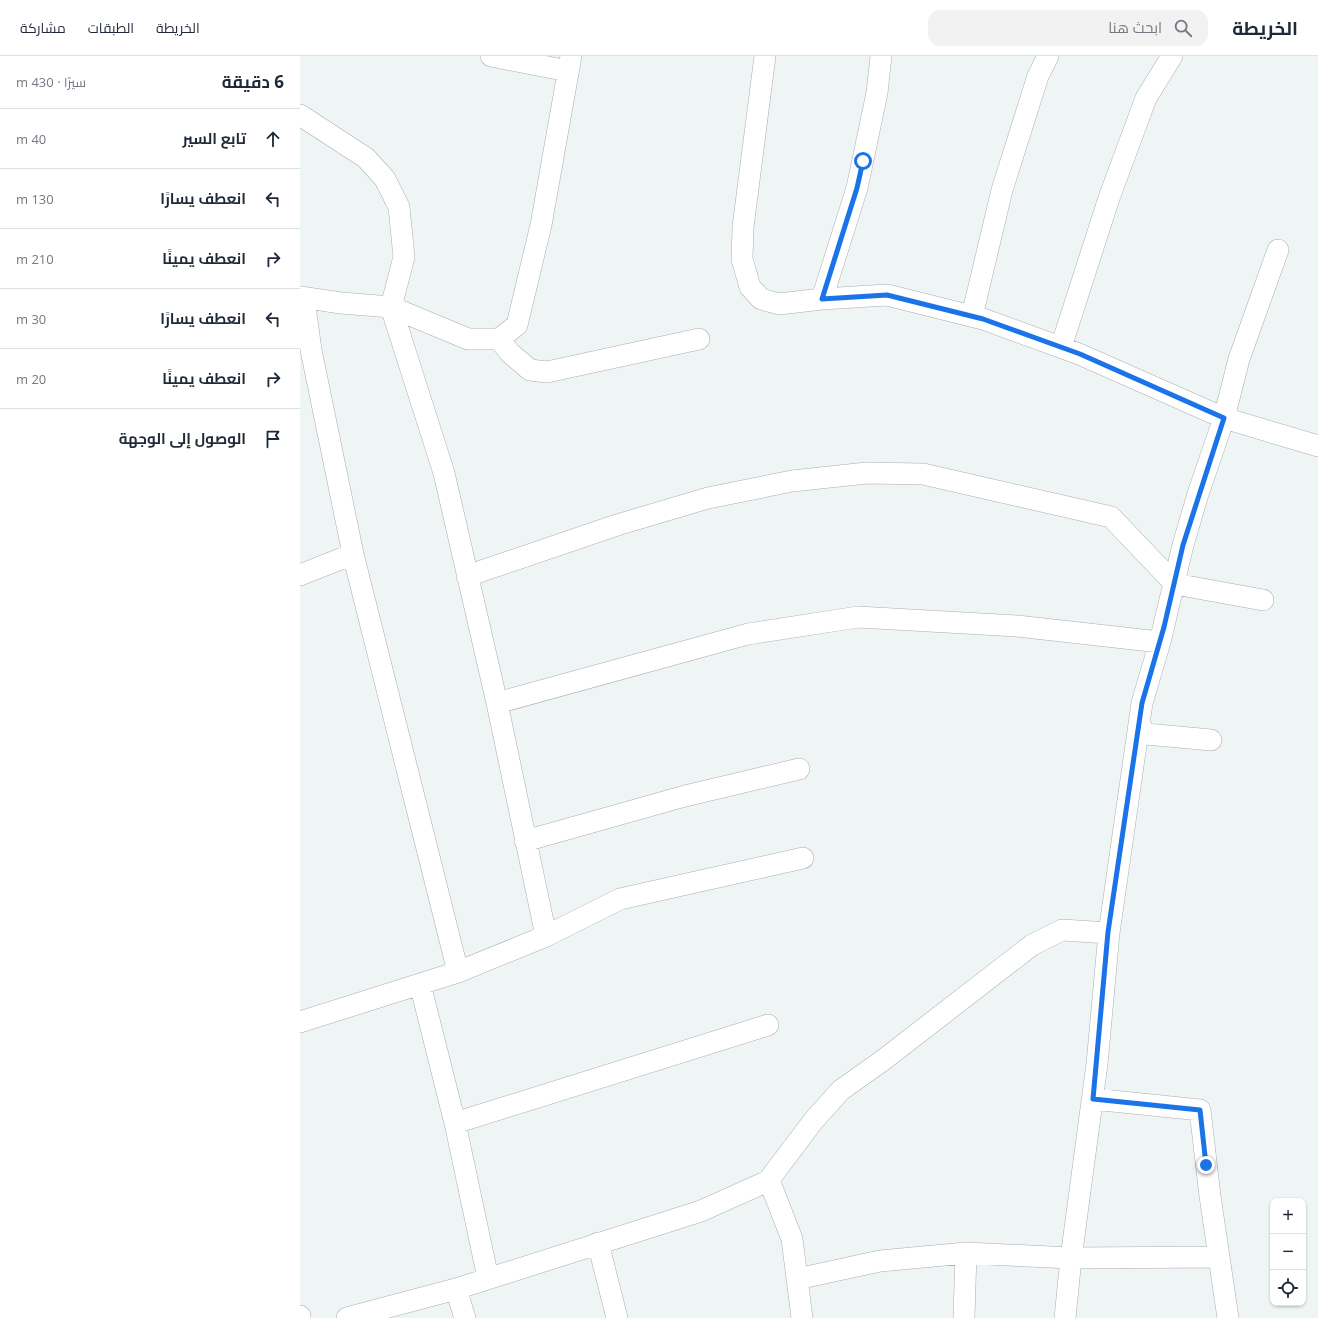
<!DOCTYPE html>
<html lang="ar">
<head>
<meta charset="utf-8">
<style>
  body { margin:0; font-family:"Open Sans",Cairo,sans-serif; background:#f2f2f3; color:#1f2937; direction:rtl }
  .controls { position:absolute; right:12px; bottom:12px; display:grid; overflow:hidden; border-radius:8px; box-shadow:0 1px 3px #0004 }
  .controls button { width:36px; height:36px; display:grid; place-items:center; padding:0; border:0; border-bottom:1px solid #e0e1e3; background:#fff; color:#1f2937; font:20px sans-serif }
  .stop { position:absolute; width:12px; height:12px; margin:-9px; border:3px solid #1a73e8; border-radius:50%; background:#fff }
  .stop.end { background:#1a73e8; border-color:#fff; box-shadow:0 1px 4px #0008 }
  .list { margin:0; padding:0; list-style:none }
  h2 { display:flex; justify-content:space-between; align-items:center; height:52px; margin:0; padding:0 16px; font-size:17px }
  h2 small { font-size:13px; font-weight:400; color:#747a83 }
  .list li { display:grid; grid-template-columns:26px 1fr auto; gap:12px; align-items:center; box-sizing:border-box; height:60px; padding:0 16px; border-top:1px solid #e0e1e3 }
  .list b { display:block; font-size:15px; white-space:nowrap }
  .list em { font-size:13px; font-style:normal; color:#747a83 }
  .icon { flex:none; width:22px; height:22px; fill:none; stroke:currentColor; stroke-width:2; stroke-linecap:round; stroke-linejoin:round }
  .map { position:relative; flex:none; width:1018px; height:1262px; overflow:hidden; direction:ltr }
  header { display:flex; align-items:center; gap:24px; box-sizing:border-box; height:56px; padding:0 20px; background:#fff; border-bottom:1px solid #e0e1e3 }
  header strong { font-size:19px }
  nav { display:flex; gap:22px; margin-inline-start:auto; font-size:14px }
  .search { width:280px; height:36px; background:#f2f2f3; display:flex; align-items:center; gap:10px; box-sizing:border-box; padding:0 14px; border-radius:12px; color:#747a83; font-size:15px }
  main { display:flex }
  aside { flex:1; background:#fff }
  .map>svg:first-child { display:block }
</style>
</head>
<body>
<header>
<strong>الخريطة</strong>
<div class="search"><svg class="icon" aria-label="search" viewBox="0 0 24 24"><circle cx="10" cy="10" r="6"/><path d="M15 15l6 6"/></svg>ابحث هنا</div>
<nav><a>الخريطة</a><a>الطبقات</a><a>مشاركة</a></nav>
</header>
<main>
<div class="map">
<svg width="1018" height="1262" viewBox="0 0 1018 1262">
  <rect width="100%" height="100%" fill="#eff4f5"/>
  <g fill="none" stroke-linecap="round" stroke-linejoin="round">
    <g stroke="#a9aeaf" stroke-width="22">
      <path id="minor" d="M 191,0 L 268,15
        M 465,0 L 443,171 L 442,203 L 450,231 L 461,243 L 479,248 L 522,243 L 587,239 L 683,263 L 779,298 L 924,362 L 1018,390
        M 0,59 L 66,102 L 85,123 L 99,151 L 104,201 L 91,251 L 144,417 L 197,647 L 246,880
        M 0,241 L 41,247 L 91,251 L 168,283 L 199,283 L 217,269 L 241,169 L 271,0
        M 4,243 L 11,294 L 53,498 L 158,916
        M 522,243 L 557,132 L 577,37 L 581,0
        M 672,260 L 702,134 L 738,20 L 748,0
        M 199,283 L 210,297 L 230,314 L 247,316 L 399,283
        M 761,291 L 809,142 L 846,42 L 872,0
        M 0,519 L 53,498
        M 167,520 L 317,469 L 408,442 L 492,425 L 567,417 L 623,418 L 811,461 L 875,528 L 963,544
        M 197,647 L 448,578 L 558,561 L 717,570 L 860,586
        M 911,684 L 846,678 L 839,668 L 842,647 L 860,586 L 883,489 L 898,438 L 924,362 L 939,303 L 978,194
        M 225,785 L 385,740 L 499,713
        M 120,928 L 155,1067 L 188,1222
        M 0,966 L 158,916 L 246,880 L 320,843 L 503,802
        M 793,1043 L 900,1054 L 910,1140 L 928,1262
        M 155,1067 L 468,969
        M 469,1124 L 492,1183 L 502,1262
        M 298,1187 L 317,1262
        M 497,1223 L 580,1205 L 666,1197 L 771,1202 L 919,1201
        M 156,1233 L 165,1262
        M 0,1260 L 0,1262
        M 47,1262 L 156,1233 L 401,1155 L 468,1125 L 514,1064 L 541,1034 L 582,1005 L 732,889 L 762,874 L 809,877
        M 664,1262 L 666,1197
        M 765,1262 L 771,1202 L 797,1008 L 809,877 L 839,668"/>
    </g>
    <use href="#minor" stroke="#fff" stroke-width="21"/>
  </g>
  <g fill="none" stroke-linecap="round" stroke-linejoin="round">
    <path stroke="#1a73e8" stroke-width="5" d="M 563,105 L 557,132 L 522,243 L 587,239 L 683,263 L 780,298 L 924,362 L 883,489 L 864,571 L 842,647 L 808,876 L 793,1043 L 900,1054 L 906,1109"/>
  </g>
</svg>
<div class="controls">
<button>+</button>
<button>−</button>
<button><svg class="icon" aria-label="locate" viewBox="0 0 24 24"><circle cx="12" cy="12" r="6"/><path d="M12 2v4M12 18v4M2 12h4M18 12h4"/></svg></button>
</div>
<div class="stop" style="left:563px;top:105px"></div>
<div class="stop end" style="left:906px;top:1109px"></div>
</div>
<aside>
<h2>6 دقيقة<small>سيرًا · 430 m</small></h2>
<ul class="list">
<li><svg class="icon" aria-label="ahead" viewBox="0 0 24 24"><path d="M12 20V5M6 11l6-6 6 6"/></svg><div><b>تابع السير</b></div><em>40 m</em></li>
<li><svg class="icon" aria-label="left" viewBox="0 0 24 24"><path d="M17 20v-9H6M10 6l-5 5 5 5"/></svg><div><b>انعطف يسارًا</b></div><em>130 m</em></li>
<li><svg class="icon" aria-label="right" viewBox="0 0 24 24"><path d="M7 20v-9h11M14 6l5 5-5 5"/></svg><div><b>انعطف يمينًا</b></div><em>210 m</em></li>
<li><svg class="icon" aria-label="left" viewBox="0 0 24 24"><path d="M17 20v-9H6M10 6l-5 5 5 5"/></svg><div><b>انعطف يسارًا</b></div><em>30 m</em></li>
<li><svg class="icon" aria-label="right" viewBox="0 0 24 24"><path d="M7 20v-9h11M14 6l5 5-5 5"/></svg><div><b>انعطف يمينًا</b></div><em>20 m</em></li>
<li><svg class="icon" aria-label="arrive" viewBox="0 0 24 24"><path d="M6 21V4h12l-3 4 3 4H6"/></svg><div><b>الوصول إلى الوجهة</b></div></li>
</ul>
</aside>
</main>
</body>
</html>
